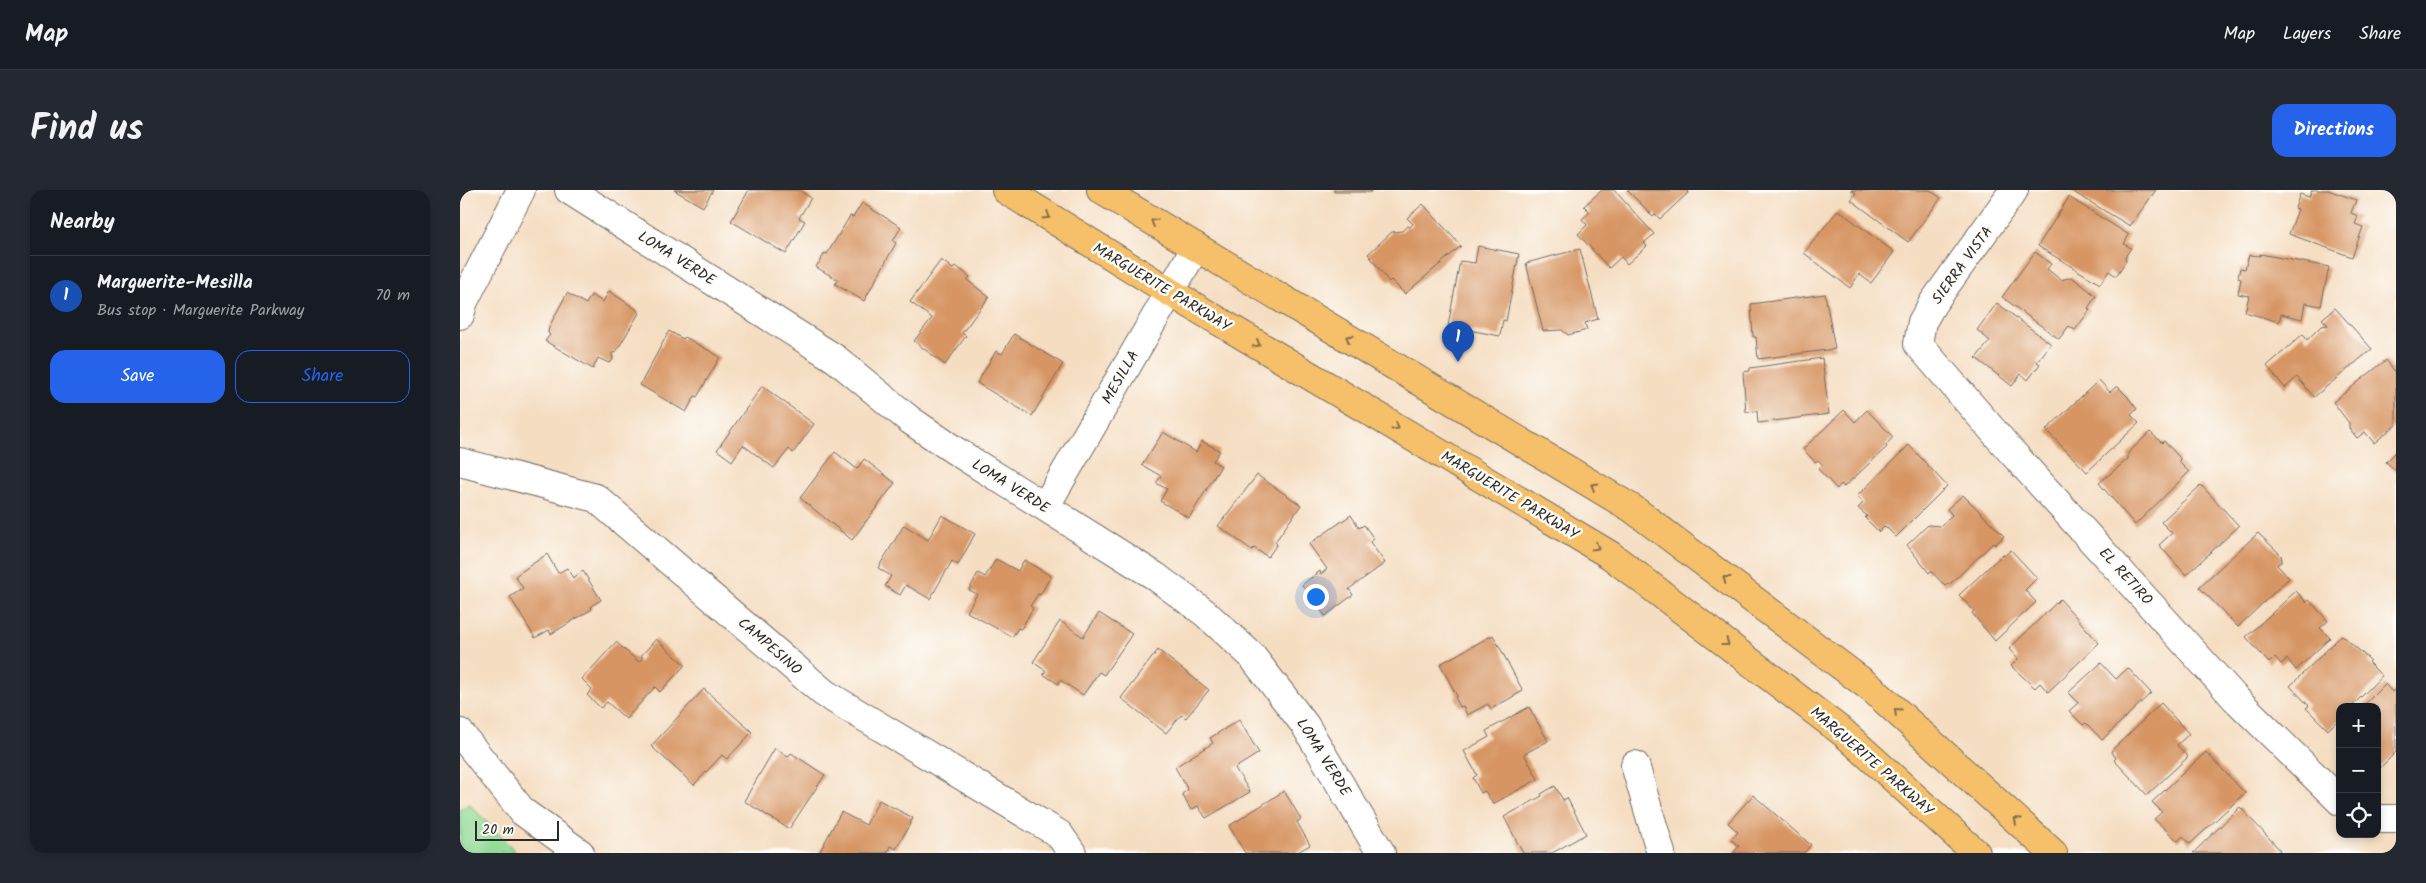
<!DOCTYPE html>
<html lang="en">
<head>
<meta charset="utf-8">
<style>
  body { margin:0; font-family:Kalam,sans-serif; background:#242831; color:#f1f3f6 }
  .controls { position:absolute; right:15px; bottom:15px; display:grid; overflow:hidden; border-radius:10px; box-shadow:0 2px 8px #0003 }
  .controls button { width:45px; height:45px; display:grid; place-items:center; padding:0; border:0; border-bottom:1px solid #363941; background:#171b24; color:#f1f3f6; font:25px sans-serif }
  .scale { position:absolute; left:15px; bottom:12px; width:84px; box-sizing:border-box; padding-left:5px; border:2px solid #2b2b2b; border-top:0; font-size:14px; line-height:18px; white-space:nowrap; color:#2b2b2b; -webkit-text-stroke:4px #fdfcf7; paint-order:stroke }
  .you { position:absolute; left:855px; top:406px; width:18px; height:18px; margin:-12px; border:4px solid #fff; border-radius:50%; background:#1a73e8; box-shadow:0 0 0 8px #1a73e833 }
  .badge { display:grid; place-items:center; width:32px; height:32px; border-radius:50%; background:#2563eb; color:#fff; font-size:16px; font-weight:700 }
  .pin { position:absolute; translate:-50% -41px; filter:drop-shadow(0 1px 2px #0008) }
  .pin::after { content:''; position:absolute; top:26px; width:18px; height:15px; background:inherit; clip-path:polygon(0 0,100% 0,50% 100%) }
  .list { margin:0; padding:0; list-style:none }
  h2 { display:flex; justify-content:space-between; align-items:center; height:65px; margin:0; padding:0 20px; font-size:21px }
  h2 small { font-size:16px; font-weight:400; color:#9ea1a6 }
  .list li { display:grid; grid-template-columns:32px 1fr auto; gap:15px; align-items:center; box-sizing:border-box; height:80px; padding:0 20px; border-top:1px solid #363941 }
  .list b { display:block; font-size:19px; white-space:nowrap }
  .list p { margin:0; font-size:16px; white-space:nowrap; color:#9ea1a6 }
  .list em { font-size:16px; font-style:normal; color:#9ea1a6 }
  .actions { display:flex; gap:10px; padding:15px 20px }
  .actions a { flex:1; padding:11px 0; border:1px solid #2563eb; border-radius:15px; text-align:center; font-size:18px; color:#2563eb }
  .actions .main { background:#2563eb; color:#fff }
  .icon { flex:none; width:28px; height:28px; fill:none; stroke:currentColor; stroke-width:2; stroke-linecap:round; stroke-linejoin:round }
  .map { position:relative; flex:none; width:1936px; height:663px; overflow:hidden; border-radius:15px }
  header { display:flex; align-items:center; gap:30px; box-sizing:border-box; height:70px; padding:0 25px; background:#171b24; border-bottom:1px solid #363941 }
  header strong { font-size:24px }
  nav { display:flex; gap:28px; margin-inline-start:auto; font-size:18px }
  .intro { display:flex; align-items:center; justify-content:space-between; box-sizing:border-box; height:120px; padding:0 30px }
  h1 { margin:0; font-size:35px }
  .button { padding:12px 22px; border-radius:15px; background:#2563eb; color:#fff; font-size:18px; font-weight:700 }
  main { display:flex; gap:30px; padding:0 30px }
  aside { flex:1; background:#171b24; border-radius:15px; box-shadow:0 2px 8px #0003 }
  .map>svg:first-child { display:block }
</style>
</head>
<body>
<header>
<strong>Map</strong>
<nav><a>Map</a><a>Layers</a><a>Share</a></nav>
</header>
<div class="intro"><h1>Find us</h1><a class="button">Directions</a></div>
<main>
<aside>
<h2>Nearby<small></small></h2>
<ul class="list">
<li><span class="badge" style="background:#1a4fb4">1</span><div><b>Marguerite-Mesilla</b><p>Bus stop · Marguerite Parkway</p></div><em>70 m</em></li>
</ul>
<div class="actions"><a class="main">Save</a><a>Share</a></div>
</aside>
<div class="map">
<svg width="1936" height="663" viewBox="0 0 1936 663">
  <rect width="100%" height="100%" fill="#fdfcf7"/>
  <filter id="ink" filterUnits="userSpaceOnUse"><feTurbulence type="fractalNoise" baseFrequency=".02" numOctaves="2"/><feDisplacementMap in="SourceGraphic" scale="10" xChannelSelector="R" yChannelSelector="G"/><feConvolveMatrix kernelMatrix="1 2 1 2 8 2 1 2 1" color-interpolation-filters="sRGB"/></filter>
  <filter id="wash" filterUnits="userSpaceOnUse"><feTurbulence type="fractalNoise" baseFrequency=".0096" numOctaves="4" result="noise"/><feDisplacementMap in="SourceGraphic" scale="20" xChannelSelector="R" yChannelSelector="G"/><feGaussianBlur stdDeviation="1.12" result="paint"/><feColorMatrix in="noise" values="0 0 0 0 0 0 0 0 0 0 0 0 0 0 0 0 0 1.4 0 .05"/><feComposite in="paint" operator="in"/></filter>
  <g filter="url(#wash)">
    <rect width="100%" height="100%" fill="#f5ddc1"/>
    <path fill="#93db96" stroke="#5f8360" d="M 9,614 L 57,663 L 0,663 L 0,619 Z"/>
    <g id="blocks">
      <path fill="#d79564" d="M 214,0 L 253,0 L 243,17 Z
        M 289,0 L 339,0 L 351,8 L 339,28 L 345,31 L 326,64 L 271,31 Z
        M 874,0 L 911,0 L 911,2 L 874,2 Z
        M 1142,0 L 1154,0 L 1194,44 L 1184,53 L 1187,56 L 1167,74 L 1161,67 L 1149,78 L 1118,44 L 1127,35 L 1122,29 L 1130,22 L 1124,16 Z
        M 1167,0 L 1227,0 L 1229,2 L 1200,29 L 1195,24 L 1193,26 Z
        M 1391,0 L 1470,0 L 1481,8 L 1448,52 L 1391,10 L 1396,3 Z
        M 1610,0 L 1696,0 L 1670,36 Z
        M 1852,0 L 1868,0 L 1896,10 L 1891,23 L 1898,26 L 1895,34 L 1903,37 L 1892,67 L 1829,44 L 1838,19 L 1835,18 L 1840,4 L 1849,7 Z
        M 1609,7 L 1669,45 L 1664,54 L 1671,58 L 1665,67 L 1666,71 L 1656,86 L 1649,81 L 1640,94 L 1578,56 Z
        M 402,13 L 441,37 L 433,51 L 436,53 L 404,111 L 375,94 L 378,90 L 356,77 L 365,63 L 367,64 L 390,26 L 393,27 Z
        M 963,14 L 1001,56 L 945,104 L 931,90 L 929,92 L 908,64 L 932,42 L 942,41 L 947,36 L 950,37 L 953,34 L 947,28 Z
        M 1378,20 L 1434,62 L 1411,93 L 1399,84 L 1390,98 L 1344,63 Z
        M 1018,56 L 1059,64 L 1046,131 L 1043,130 L 1040,146 L 988,136 L 1000,71 L 1015,73 Z
        M 1120,59 L 1138,129 L 1125,133 L 1127,140 L 1108,145 L 1102,140 L 1083,141 L 1066,73 Z
        M 1575,62 L 1591,74 L 1587,79 L 1601,90 L 1612,87 L 1636,106 L 1628,118 L 1630,120 L 1615,140 L 1609,136 L 1599,149 L 1542,107 Z
        M 1800,64 L 1869,77 L 1861,116 L 1845,113 L 1842,129 L 1821,124 L 1819,132 L 1785,122 L 1789,106 L 1778,104 L 1781,89 L 1778,88 L 1780,78 L 1785,79 L 1789,65 L 1800,66 Z
        M 481,70 L 493,79 L 496,76 L 510,87 L 507,90 L 529,107 L 502,143 L 506,146 L 485,175 L 454,151 L 472,128 L 450,112 Z
        M 149,101 L 176,119 L 179,123 L 156,162 L 152,163 L 153,170 L 149,173 L 138,168 L 133,179 L 85,151 L 90,145 L 88,143 L 89,137 L 107,103 L 126,114 L 131,105 L 143,112 Z
        M 1365,104 L 1375,159 L 1298,169 L 1296,147 L 1293,147 L 1291,114 Z
        M 1537,113 L 1591,154 L 1577,172 L 1580,174 L 1568,190 L 1561,184 L 1552,196 L 1516,168 L 1530,151 L 1517,140 Z
        M 1875,118 L 1912,159 L 1854,207 L 1837,187 L 1825,198 L 1807,176 L 1843,144 L 1847,150 L 1861,136 L 1868,135 L 1862,129 Z
        M 209,141 L 223,149 L 225,147 L 260,167 L 237,207 L 235,206 L 226,222 L 180,195 Z
        M 554,144 L 603,174 L 572,226 L 517,193 L 536,161 L 542,164 Z
        M 1362,168 L 1369,224 L 1298,233 L 1297,221 L 1286,222 L 1283,182 L 1290,181 L 1290,178 Z
        M 1926,170 L 1936,183 L 1936,235 L 1914,253 L 1905,242 L 1897,248 L 1889,238 L 1889,233 L 1873,212 Z
        M 1639,190 L 1650,202 L 1657,196 L 1667,206 L 1677,219 L 1671,225 L 1679,233 L 1627,282 L 1586,240 Z
        M 302,196 L 354,234 L 333,263 L 329,259 L 314,278 L 283,255 L 272,271 L 257,260 Z
        M 1384,220 L 1395,232 L 1407,220 L 1433,247 L 1426,255 L 1427,257 L 1384,297 L 1381,294 L 1377,299 L 1358,279 L 1363,275 L 1358,270 L 1355,272 L 1343,259 Z
        M 703,242 L 736,262 L 742,251 L 760,261 L 753,271 L 761,276 L 729,328 L 700,311 L 707,299 L 696,293 L 701,286 L 682,275 Z
        M 1690,242 L 1702,253 L 1704,251 L 1720,268 L 1719,272 L 1729,282 L 1675,335 L 1639,293 L 1668,269 L 1668,263 Z
        M 1449,255 L 1487,296 L 1436,347 L 1425,336 L 1419,342 L 1405,328 L 1407,326 L 1398,318 L 1403,313 L 1397,306 Z
        M 375,262 L 397,279 L 404,269 L 435,293 L 392,350 L 340,308 Z
        M 1936,262 L 1936,281 L 1926,272 Z
        M 797,285 L 841,315 L 815,352 L 817,354 L 808,367 L 794,358 L 792,360 L 758,336 Z
        M 1741,295 L 1779,336 L 1726,385 L 1699,355 L 1712,343 L 1701,332 Z
        M 1503,305 L 1544,346 L 1535,355 L 1533,353 L 1489,395 L 1488,393 L 1485,396 L 1471,381 L 1469,383 L 1447,355 L 1468,335 L 1480,336 L 1492,325 L 1487,319 Z
        M 482,325 L 515,344 L 498,375 L 492,371 L 470,409 L 446,395 L 440,405 L 425,396 L 431,386 L 418,378 L 444,335 L 468,350 Z
        M 891,325 L 899,338 L 904,335 L 914,349 L 910,352 L 925,373 L 889,399 L 893,405 L 865,426 L 842,395 L 860,381 L 861,384 L 867,379 L 849,354 Z
        M 1798,343 L 1821,365 L 1822,371 L 1817,375 L 1829,388 L 1778,437 L 1739,397 Z
        M 1551,360 L 1577,388 L 1565,400 L 1576,412 L 1535,451 L 1512,423 L 1514,421 L 1499,405 L 1543,364 L 1544,366 Z
        M 87,364 L 98,383 L 107,378 L 113,388 L 123,381 L 141,410 L 131,416 L 132,419 L 91,444 L 89,440 L 75,448 L 50,407 L 63,398 L 55,386 Z
        M 536,369 L 558,381 L 564,370 L 591,386 L 580,405 L 578,404 L 570,416 L 573,418 L 561,439 L 558,438 L 552,447 L 507,422 L 517,404 L 509,400 L 518,383 L 525,387 Z
        M 1836,401 L 1846,412 L 1849,410 L 1868,431 L 1860,438 L 1870,448 L 1836,480 L 1827,469 L 1821,474 L 1815,467 L 1809,473 L 1786,447 Z
        M 1600,409 L 1639,453 L 1588,502 L 1580,493 L 1575,498 L 1551,476 L 1558,469 L 1549,459 Z
        M 639,423 L 672,444 L 644,485 L 639,482 L 623,505 L 600,490 L 598,494 L 583,484 L 586,481 L 573,472 L 600,431 L 623,447 Z
        M 1033,445 L 1063,501 L 1031,519 L 1028,514 L 1007,525 L 1003,516 L 1000,517 L 995,507 L 997,506 L 980,474 Z
        M 1882,445 L 1910,470 L 1908,472 L 1922,486 L 1891,517 L 1880,517 L 1880,528 L 1868,540 L 1846,518 L 1849,516 L 1830,496 Z
        M 196,449 L 225,475 L 200,502 L 195,497 L 166,529 L 147,512 L 141,518 L 127,505 L 132,499 L 122,489 L 156,452 L 179,472 L 183,467 L 181,466 Z
        M 698,460 L 749,500 L 726,528 L 721,525 L 706,543 L 661,508 Z
        M 1641,473 L 1656,489 L 1668,478 L 1691,503 L 1642,550 L 1626,533 L 1623,535 L 1609,521 L 1618,513 L 1608,503 Z
        M 1925,494 L 1932,502 L 1936,499 L 1936,562 L 1917,581 L 1917,517 L 1902,517 Z
        M 244,499 L 292,542 L 267,569 L 262,565 L 234,595 L 191,556 Z
        M 1701,513 L 1729,544 L 1717,555 L 1728,567 L 1687,605 L 1654,570 L 1656,568 L 1651,561 Z
        M 1069,517 L 1088,551 L 1064,564 L 1078,589 L 1033,614 L 1025,601 L 1021,603 L 1013,588 L 1017,585 L 1004,561 L 1029,547 L 1026,541 Z
        M 779,530 L 799,563 L 775,578 L 790,602 L 746,628 L 738,616 L 731,620 L 722,604 L 728,600 L 715,577 L 753,553 L 750,548 Z
        M 315,558 L 328,567 L 331,563 L 365,585 L 329,639 L 284,611 Z
        M 1746,562 L 1785,603 L 1730,654 L 1723,646 L 1718,651 L 1694,629 L 1702,622 L 1692,612 Z
        M 1095,596 L 1103,610 L 1107,608 L 1126,644 L 1092,663 L 1063,663 L 1044,627 L 1082,606 L 1081,604 Z
        M 824,601 L 841,629 L 837,632 L 850,655 L 836,663 L 834,661 L 831,663 L 785,663 L 769,636 Z
        M 1293,605 L 1351,655 L 1344,663 L 1273,663 L 1279,656 L 1271,650 L 1278,642 L 1268,633 Z
        M 419,610 L 453,628 L 436,659 L 430,656 L 427,663 L 359,663 L 381,622 L 406,635 Z
        M 1780,617 L 1820,660 L 1816,663 L 1733,663 Z"/>
    </g>
  </g>
  <g filter="url(#ink)">
    <use href="#blocks" fill-opacity="0" stroke="#726960" stroke-width="1"/>
    <g fill="none" stroke-linecap="round" stroke-linejoin="round">
      <g stroke="#726960" stroke-width="30">
        <path id="minor" d="M 109,0 L 376,169 L 450,230 L 494,260 L 695,386 L 745,423 L 791,465 L 845,535 L 921,663
          M 1554,0 L 1473,113 L 1462,132 L 1458,154 L 1549,259 L 1776,509 L 1880,611
          M 0,125 L 4,111 L 61,0
          M 0,272 L 136,308 L 364,503 L 599,644 L 612,663
          M 585,317 L 736,57
          M 0,543 L 63,622 L 120,663
          M 1175,575 L 1201,663
          M 1917,629 L 1936,629"/>
      </g>
      <g stroke="#726960" stroke-width="30">
        <path id="primary" d="M 546,0 L 710,102 L 1150,365 L 1385,544 L 1516,663
          M 641,0 L 1173,319 L 1412,499 L 1593,663"/>
      </g>
      <use href="#minor" stroke="#fff" stroke-width="28"/>
      <use href="#primary" stroke="#f6c06b" stroke-width="28"/>
    </g>
    <defs><path id="oneway-chevron" d="M-2-3.5L2.5 0L-2 3.5" fill="none" stroke-width="1.6" stroke-linecap="round" stroke-linejoin="round" transform="scale(1.25)"/></defs>
    <g stroke="#866e48">
      <use href="#oneway-chevron" transform="translate(587 26) rotate(32)"/>
      <use href="#oneway-chevron" transform="translate(694 32) rotate(-149)"/>
      <use href="#oneway-chevron" transform="translate(889 148) rotate(-149)"/>
      <use href="#oneway-chevron" transform="translate(797 154) rotate(31)"/>
      <use href="#oneway-chevron" transform="translate(936 237) rotate(31)"/>
      <use href="#oneway-chevron" transform="translate(1134 296) rotate(-149)"/>
      <use href="#oneway-chevron" transform="translate(1136 357) rotate(31)"/>
      <use href="#oneway-chevron" transform="translate(1266 389) rotate(-143)"/>
      <use href="#oneway-chevron" transform="translate(1266 453) rotate(37)"/>
      <use href="#oneway-chevron" transform="translate(1437 521) rotate(-138)"/>
      <use href="#oneway-chevron" transform="translate(1557 630) rotate(-138)"/>
    </g>
  </g>
  <g text-anchor="middle" stroke-width="5" stroke-linejoin="round" paint-order="stroke">
    <g font-size="15" fill="#2b2b2b" stroke="#fdfcf7">
      <text transform="translate(217 68) rotate(32)" y="5">LOMA VERDE</text>
      <text transform="translate(1502 75) rotate(-54)" y="5">SIERRA VISTA</text>
      <text transform="translate(702 97) rotate(31)" y="5">MARGUERITE PARKWAY</text>
      <text transform="translate(660 187) rotate(-60)" y="5">MESILLA</text>
      <text transform="translate(551 296) rotate(32)" y="5">LOMA VERDE</text>
      <text transform="translate(1050 305) rotate(31)" y="5">MARGUERITE PARKWAY</text>
      <text transform="translate(1666 386) rotate(48)" y="5">EL RETIRO</text>
      <text transform="translate(310 456) rotate(41)" y="5">CAMPESINO</text>
      <text transform="translate(864 567) rotate(58)" y="5">LOMA VERDE</text>
      <text transform="translate(1412 571) rotate(41)" y="5">MARGUERITE PARKWAY</text>
    </g>
  </g>
</svg>
<div class="controls">
<button>+</button>
<button>−</button>
<button><svg class="icon" aria-label="locate" viewBox="0 0 24 24"><circle cx="12" cy="12" r="6"/><path d="M12 2v4M12 18v4M2 12h4M18 12h4"/></svg></button>
</div>
<div class="scale">20 m</div>
<div class="you"></div>
<div class="pin badge" style="left:998px;top:172px;background:#1a4fb4">1</div>
</div>
</main>
</body>
</html>
